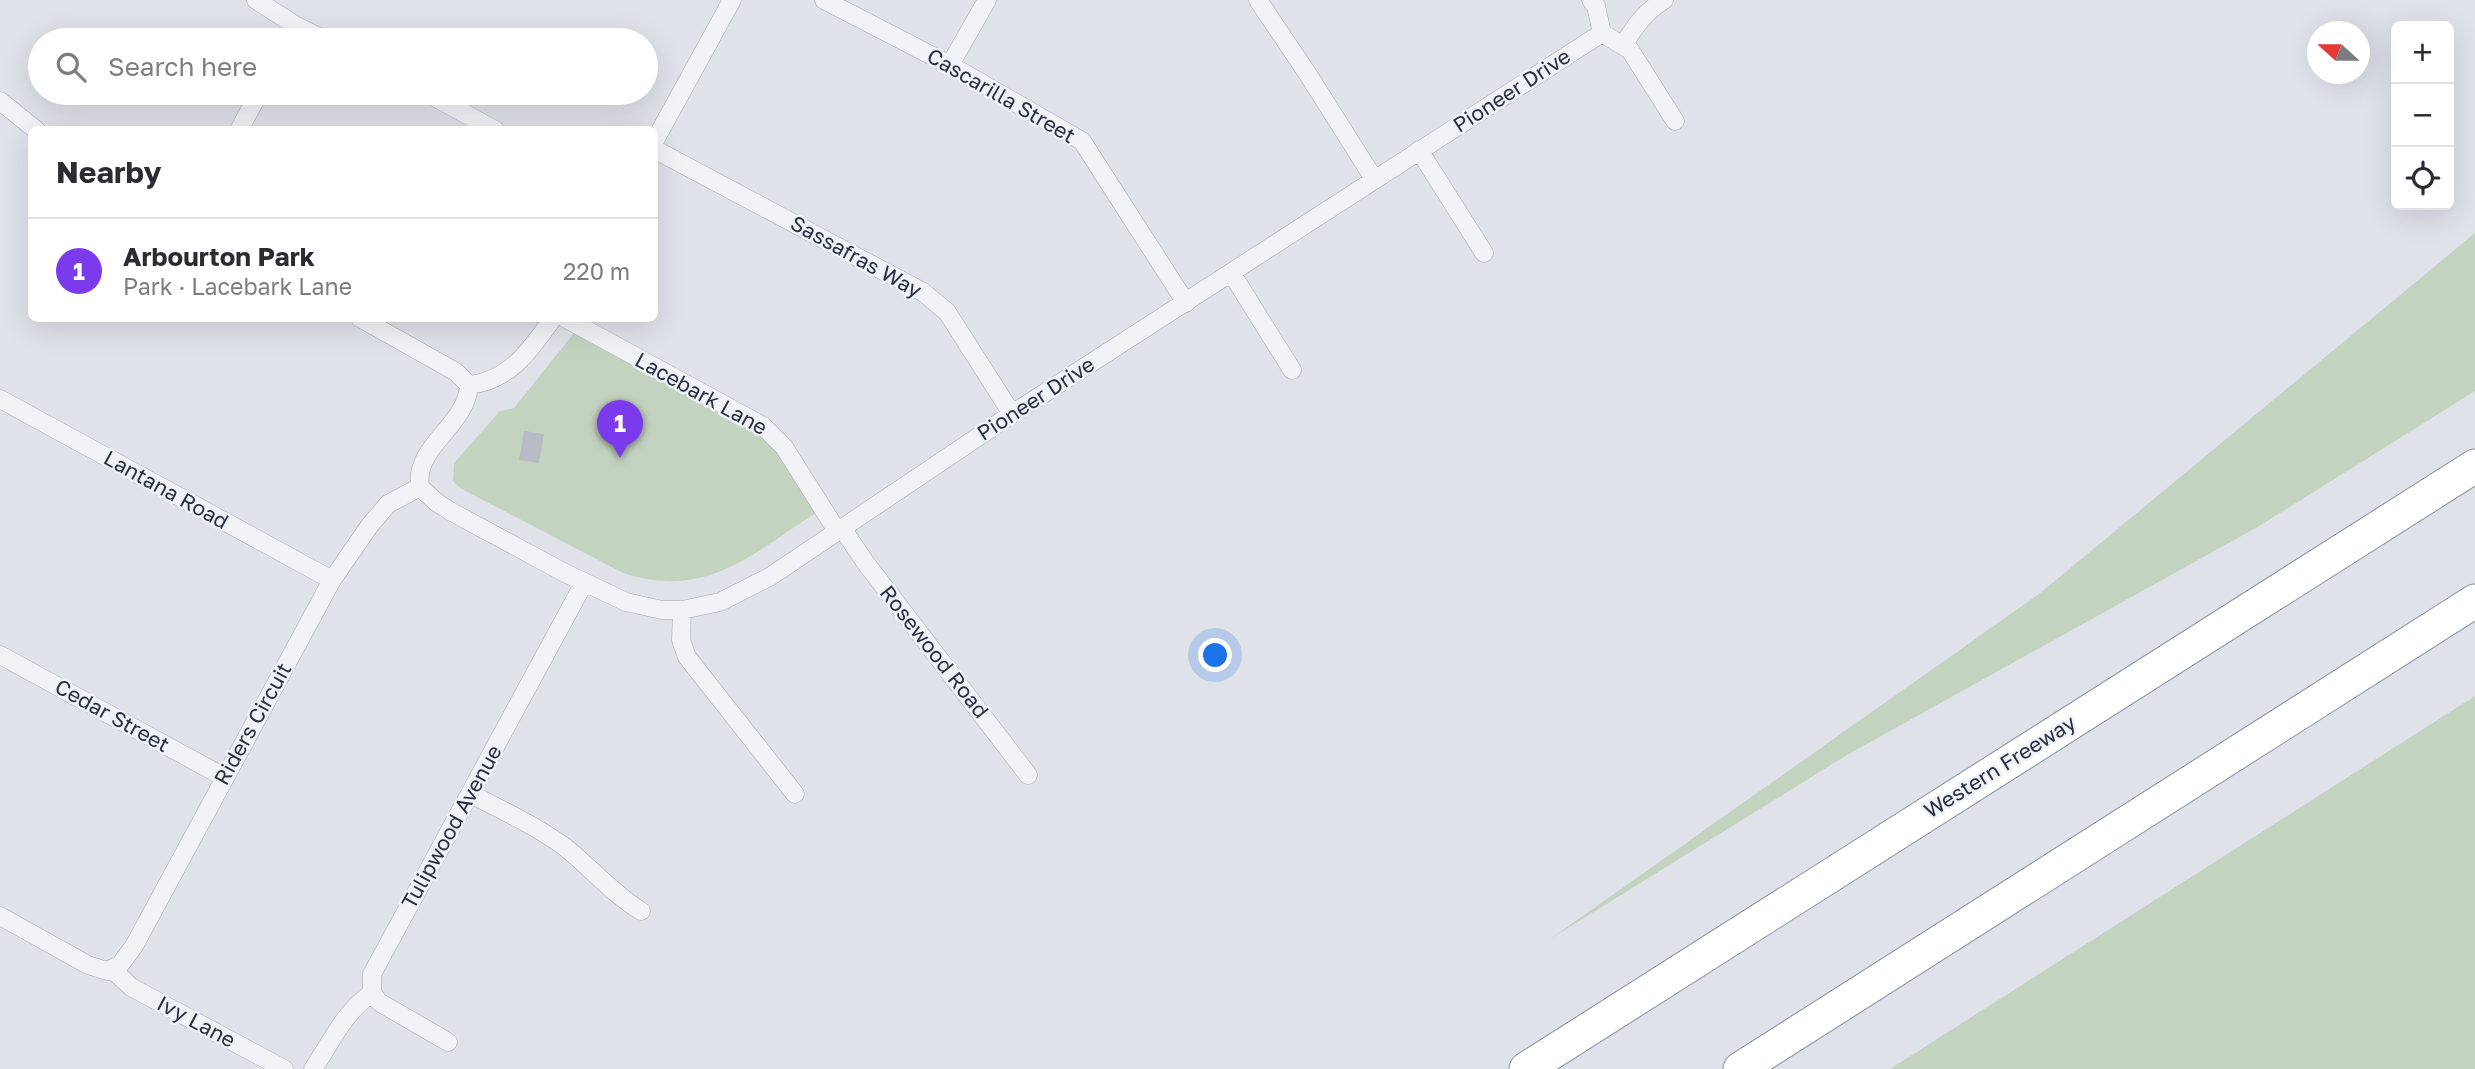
<!DOCTYPE html>
<html lang="en">
<head>
<meta charset="utf-8">
<style>
  body { margin:0; font-family:"Golos Text",sans-serif; background:#f2f2f3; color:#2b2b33 }
  .controls { position:absolute; right:21px; top:21px; display:grid; overflow:hidden; border-radius:10px; box-shadow:0 7px 28px #0002 }
  .controls button { width:63px; height:63px; display:grid; place-items:center; padding:0; border:0; border-bottom:2px solid #e1e1e2; background:#fff; color:#2b2b33; font:35px sans-serif }
  .compass { position:absolute; left:2307px; top:21px; width:63px; height:63px; border-radius:50%; background:#fff; box-shadow:0 7px 28px #0002; rotate:291deg }
  .you { position:absolute; left:1216px; top:656px; width:24px; height:24px; margin:-18px; border:5px solid #fff; border-radius:50%; background:#1a73e8; box-shadow:0 0 0 10px #1a73e833 }
  .badge { display:grid; place-items:center; width:46px; height:46px; border-radius:50%; background:#7c3aed; color:#fff; font-size:23px; font-weight:700 }
  .pin { position:absolute; translate:-50% -58px; filter:drop-shadow(0 2px 4px #0008) }
  .pin::after { content:''; position:absolute; top:37px; width:24px; height:21px; background:inherit; clip-path:polygon(0 0,100% 0,50% 100%) }
  .list { margin:0; padding:0; list-style:none }
  h2 { display:flex; justify-content:space-between; align-items:center; height:91px; margin:0; padding:0 28px; font-size:30px }
  h2 small { font-size:23px; font-weight:400; color:#7c7c81 }
  .list li { display:grid; grid-template-columns:46px 1fr auto; gap:21px; align-items:center; box-sizing:border-box; height:105px; padding:0 28px; border-top:2px solid #e1e1e2 }
  .list b { display:block; font-size:26px; white-space:nowrap }
  .list p { margin:0; font-size:23px; white-space:nowrap; color:#7c7c81 }
  .list em { font-size:23px; font-style:normal; color:#7c7c81 }
  .icon { flex:none; width:38px; height:38px; fill:none; stroke:currentColor; stroke-width:2; stroke-linecap:round; stroke-linejoin:round }
  .map { position:relative; flex:none; width:2475px; height:1069px; overflow:hidden }
  .search { position:absolute; background:#fff; box-shadow:0 7px 28px #0002; left:28px; top:28px; width:630px; height:77px; display:flex; align-items:center; gap:18px; box-sizing:border-box; padding:0 24px; border-radius:38px; color:#7c7c81; font-size:26px }
  .panel { position:absolute; background:#fff; box-shadow:0 7px 28px #0002; left:28px; top:126px; width:630px; height:196px; border-radius:10px }
  .map>svg:first-child { display:block }
</style>
</head>
<body>
<div class="map">
<svg width="2475" height="1069" viewBox="0 0 2475 1069">
  <rect width="100%" height="100%" fill="#dfe2e9"/>
  <path fill="#c4d3c0" d="M 2475,233 L 2475,391 L 2261,525 L 1847,755 L 1550,939 L 2039,594 Z
    M 574,333 L 766,438 L 779,453 L 817,512 C 751,555 705,600 623,573 L 460,488 L 453,481 L 454,463 L 500,411 L 514,408 Z
    M 2475,696 L 2475,1069 L 1890,1069 Z"/>
  <path fill="#b6bbc6" d="M 524,431 L 544,434 L 539,463 L 519,460 Z"/>
  <g fill="none" stroke-linecap="round" stroke-linejoin="round">
    <g stroke="#a4a9b3" stroke-width="19">
      <path id="street" d="M 256,0 L 295,25 L 325,40
        M 824,0 L 950,65 L 1082,141 L 1186,303
        M 1258,0 L 1309,76 L 1374,179
        M 1602,33 L 1630,50 L 1675,121
        M 1623,46 C 1634,27 1645,12 1664,0
        M 950,65 L 987,0
        M 427,93 L 495,130
        M 0,101 L 36,130
        M 239,130 L 259,93
        M 654,142 L 732,0
        M 654,149 L 923,292 L 947,312 L 1012,414
        M 1419,150 L 1484,253
        M 1232,274 L 1292,370
        M 360,318 L 456,372 L 469,385
        M 565,318 L 763,426 L 784,447 L 837,531
        M 469,385 C 510,381 531,349 553,318
        M 0,399 L 332,580
        M 420,487 L 436,502 L 450,511 L 563,572 L 626,602 L 662,610 L 682,610 L 720,602 L 771,576 L 1012,414 L 1602,33 L 1596,6 L 1591,0
        M 420,487 C 414,445 467,426 469,385
        M 842,528 L 865,562 L 1028,775
        M 682,610 L 681,640 L 687,657 L 795,794
        M 0,655 L 224,777
        M 471,794 C 503,811 537,826 566,848 C 591,868 613,894 641,911
        M 0,916 L 88,965 L 107,971 L 120,965 L 134,946 L 332,580 L 370,525 L 388,504 L 420,487
        M 113,970 L 131,987 L 284,1069
        M 448,1042 L 379,1002 L 372,993 L 372,974 L 584,583
        M 313,1069 C 332,1041 344,1012 372,993"/>
    </g>
    <g stroke="#868fa0" stroke-width="35">
      <path id="highway" d="M 1526,1069 L 2475,466
        M 1740,1069 L 2475,601"/>
    </g>
    <use href="#street" stroke="#f2f3f7" stroke-width="18"/>
    <use href="#highway" stroke="#fff" stroke-width="33"/>
  </g>
  <g text-anchor="middle" stroke-width="5" stroke-linejoin="round" paint-order="stroke">
    <g font-size="21" fill="#272f40" stroke="#eef1f6">
      <text transform="translate(1512 91) rotate(-33)" y="7">Pioneer Drive</text>
      <text transform="translate(1001 96) rotate(30)" y="7">Cascarilla Street</text>
      <text transform="translate(856 257) rotate(29)" y="7">Sassafras Way</text>
      <text transform="translate(701 394) rotate(29)" y="7">Lacebark Lane</text>
      <text transform="translate(1036 399) rotate(-33)" y="7">Pioneer Drive</text>
      <text transform="translate(166 490) rotate(29)" y="7">Lantana Road</text>
      <text transform="translate(934 652) rotate(52)" y="7">Rosewood Road</text>
      <text transform="translate(112 716) rotate(29)" y="7">Cedar Street</text>
      <text transform="translate(253 724) rotate(-61)" y="7">Riders Circuit</text>
      <text transform="translate(2000 767) rotate(-32)" y="7">Western Freeway</text>
      <text transform="translate(452 827) rotate(-61)" y="7">Tulipwood Avenue</text>
      <text transform="translate(196 1022) rotate(28)" y="7">Ivy Lane</text>
    </g>
  </g>
</svg>
<div class="controls">
<button>+</button>
<button>−</button>
<button><svg class="icon" aria-label="locate" viewBox="0 0 24 24"><circle cx="12" cy="12" r="6"/><path d="M12 2v4M12 18v4M2 12h4M18 12h4"/></svg></button>
</div>
<svg class="compass" viewBox="-18 -18 36 36"><path d="M0-13l5 13h-10z" fill="#e53935"/><path d="M0 13l5-13h-10z" fill="#7c7c81"/></svg>
<div class="you"></div>
<div class="pin badge" style="left:620px;top:458px">1</div>
<div class="search"><svg class="icon" aria-label="search" viewBox="0 0 24 24"><circle cx="10" cy="10" r="6"/><path d="M15 15l6 6"/></svg>Search here</div>
<section class="panel">
<h2>Nearby<small></small></h2>
<ul class="list">
<li><span class="badge">1</span><div><b>Arbourton Park</b><p>Park · Lacebark Lane</p></div><em>220 m</em></li>
</ul>
</section>
</div>
</body>
</html>
